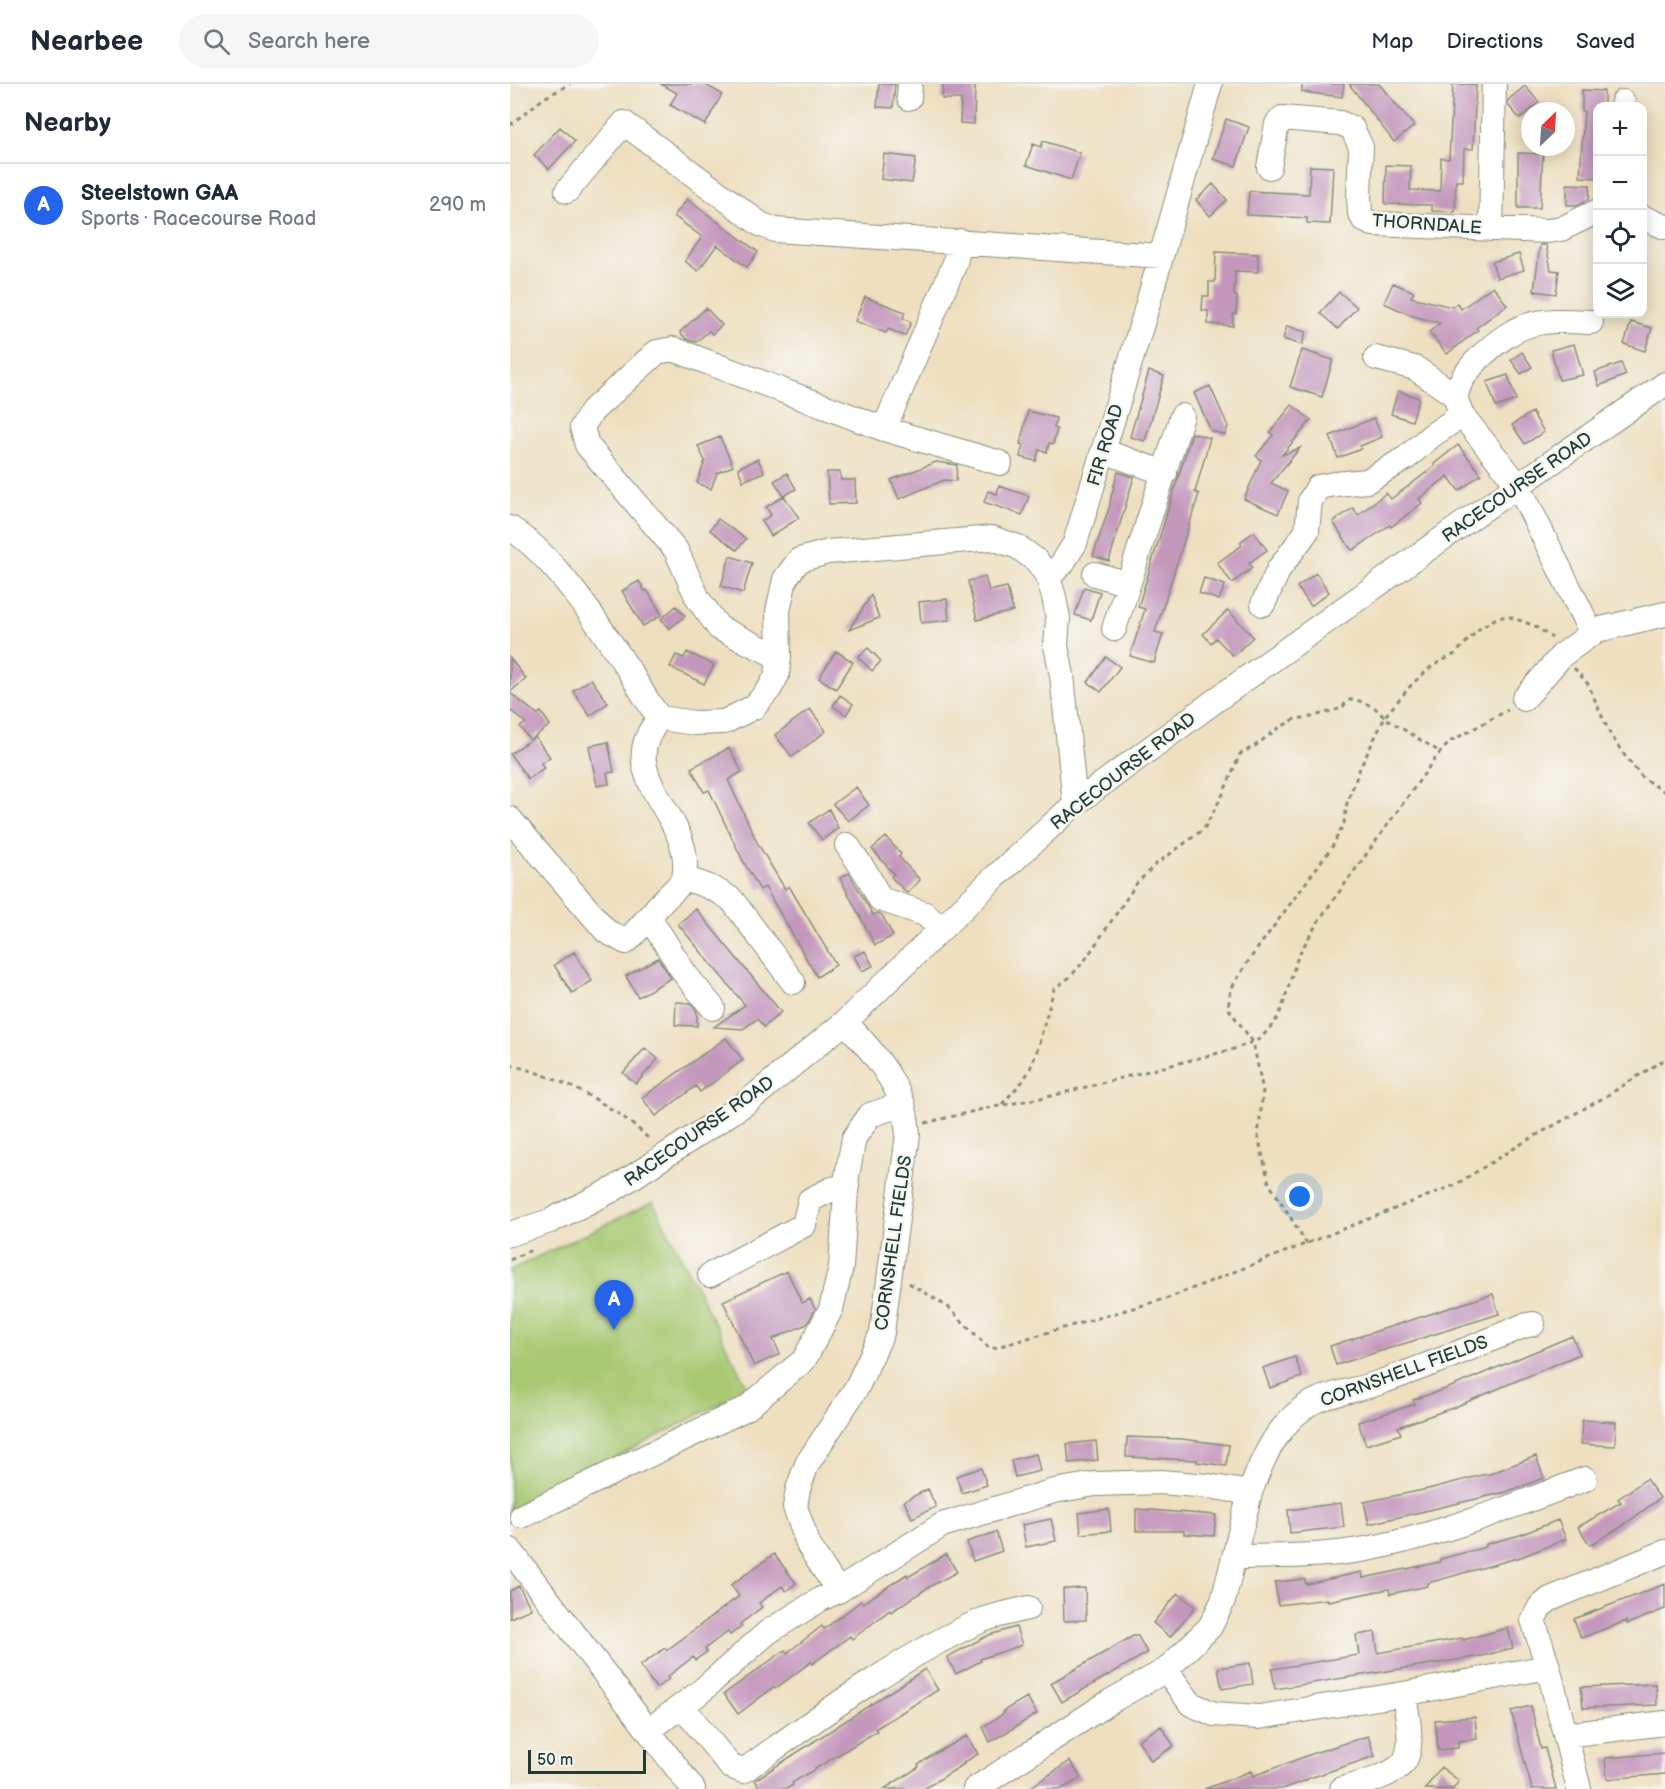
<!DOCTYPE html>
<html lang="en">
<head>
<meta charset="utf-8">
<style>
  body { margin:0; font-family:"Balsamiq Sans",sans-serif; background:#f6f6f7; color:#1f2937 }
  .controls { position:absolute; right:18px; top:18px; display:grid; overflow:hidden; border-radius:12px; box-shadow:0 3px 15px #0003 }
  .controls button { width:54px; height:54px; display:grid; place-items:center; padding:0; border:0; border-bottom:2px solid #e0e1e3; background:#fff; color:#1f2937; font:30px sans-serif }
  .compass { position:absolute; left:1011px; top:18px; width:54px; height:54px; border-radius:50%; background:#fff; box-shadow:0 3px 15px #0003; rotate:25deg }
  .scale { position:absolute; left:18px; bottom:15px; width:118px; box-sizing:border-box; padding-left:6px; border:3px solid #1f3d34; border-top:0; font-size:16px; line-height:21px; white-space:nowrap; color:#1f3d34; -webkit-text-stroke:4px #f6f6f2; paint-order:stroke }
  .you { position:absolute; left:790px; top:1113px; width:21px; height:21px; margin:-15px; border:4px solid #fff; border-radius:50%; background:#1a73e8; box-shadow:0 0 0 9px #1a73e833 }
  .badge { display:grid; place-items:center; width:39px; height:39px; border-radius:50%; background:#2563eb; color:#fff; font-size:20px; font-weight:700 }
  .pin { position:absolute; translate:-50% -50px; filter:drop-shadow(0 2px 3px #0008) }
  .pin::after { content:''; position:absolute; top:32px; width:21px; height:18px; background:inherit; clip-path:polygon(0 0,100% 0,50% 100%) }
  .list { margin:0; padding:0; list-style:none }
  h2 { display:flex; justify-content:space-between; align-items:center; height:78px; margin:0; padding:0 24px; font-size:26px }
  h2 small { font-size:20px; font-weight:400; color:#747a83 }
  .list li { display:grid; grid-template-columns:39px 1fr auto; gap:18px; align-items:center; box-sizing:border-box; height:84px; padding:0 24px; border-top:2px solid #e0e1e3 }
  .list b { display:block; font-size:22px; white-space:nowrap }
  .list p { margin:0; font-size:20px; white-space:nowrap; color:#747a83 }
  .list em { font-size:20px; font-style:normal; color:#747a83 }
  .icon { flex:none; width:33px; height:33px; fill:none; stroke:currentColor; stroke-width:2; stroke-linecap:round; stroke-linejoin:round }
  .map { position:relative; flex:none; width:1155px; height:1705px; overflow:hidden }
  header { display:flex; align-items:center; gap:36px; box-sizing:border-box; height:84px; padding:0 30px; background:#fff; border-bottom:2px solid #e0e1e3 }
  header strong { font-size:28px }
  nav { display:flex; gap:33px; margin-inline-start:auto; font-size:21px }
  .search { width:420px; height:54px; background:#f6f6f7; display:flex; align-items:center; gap:15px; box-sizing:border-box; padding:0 21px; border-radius:33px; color:#747a83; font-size:22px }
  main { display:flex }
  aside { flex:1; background:#fff }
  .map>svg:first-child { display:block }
</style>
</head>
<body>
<header>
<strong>Nearbee</strong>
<div class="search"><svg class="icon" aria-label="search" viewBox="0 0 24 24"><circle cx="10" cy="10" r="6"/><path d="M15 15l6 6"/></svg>Search here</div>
<nav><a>Map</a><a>Directions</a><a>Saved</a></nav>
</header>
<main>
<aside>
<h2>Nearby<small></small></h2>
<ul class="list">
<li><span class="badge">A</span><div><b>Steelstown GAA</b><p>Sports · Racecourse Road</p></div><em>290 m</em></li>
</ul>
</aside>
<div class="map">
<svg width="1155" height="1705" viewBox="0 0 1155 1705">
  <rect width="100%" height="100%" fill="#f6f6f2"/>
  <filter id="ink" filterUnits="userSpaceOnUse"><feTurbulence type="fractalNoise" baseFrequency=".0167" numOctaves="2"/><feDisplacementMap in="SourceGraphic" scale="12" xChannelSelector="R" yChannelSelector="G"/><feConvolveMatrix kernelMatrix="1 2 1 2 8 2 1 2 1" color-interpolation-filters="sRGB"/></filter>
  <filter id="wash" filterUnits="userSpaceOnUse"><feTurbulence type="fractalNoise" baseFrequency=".008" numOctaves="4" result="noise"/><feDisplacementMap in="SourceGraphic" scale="24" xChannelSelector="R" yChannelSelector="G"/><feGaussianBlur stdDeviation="1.35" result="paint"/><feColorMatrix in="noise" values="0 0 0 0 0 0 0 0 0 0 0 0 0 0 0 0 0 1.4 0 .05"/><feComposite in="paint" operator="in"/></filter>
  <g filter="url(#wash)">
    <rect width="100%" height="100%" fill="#eedfc0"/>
    <path fill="#a8c972" stroke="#648353" stroke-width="1.5" d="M 143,1118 L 238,1305 L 0,1429 L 0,1186 Z"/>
    <g id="blocks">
      <path fill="#c498bd" d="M 151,0 L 194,0 L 212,10 L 195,41 L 160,21 L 167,9 Z
        M 369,0 L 385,0 L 383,24 L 367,23 Z
        M 433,0 L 465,0 L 464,40 L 450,39 L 451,15 L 432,15 Z
        M 792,0 L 834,0 L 832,13 L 792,8 Z
        M 839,0 L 869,0 L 904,42 L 884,58 Z
        M 943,0 L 966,0 L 963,65 L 954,65 L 953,97 L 946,97 L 945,128 L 922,127 L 922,121 L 875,120 L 876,81 L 901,82 L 900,106 L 930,107 L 931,74 L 939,75 Z
        M 1015,2 L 1029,18 L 1010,35 L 998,21 L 998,16 Z
        M 1072,6 L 1094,7 L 1094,22 L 1088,22 L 1088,94 L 1070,93 L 1074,27 L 1072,27 Z
        M 716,35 L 739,43 L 726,82 L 703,75 Z
        M 50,43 L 65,57 L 39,85 L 24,71 Z
        M 533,57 L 570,69 L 561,96 L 516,81 L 523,60 L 531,63 Z
        M 1008,69 L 1033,70 L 1030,124 L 1008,124 Z
        M 374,70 L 406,74 L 402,99 L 371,95 Z
        M 800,82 L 823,83 L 820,140 L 797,139 L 797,134 L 737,131 L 739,107 L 799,110 Z
        M 703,100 L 717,116 L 700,132 L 686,116 Z
        M 1057,100 L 1080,101 L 1079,115 L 1067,121 L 1057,121 Z
        M 177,115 L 248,168 L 237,183 L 207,161 L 188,187 L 175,177 L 192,153 L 164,132 Z
        M 1030,161 L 1036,161 L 1041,186 L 1049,187 L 1046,210 L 1024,207 Z
        M 706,168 L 748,170 L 748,188 L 725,187 L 724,211 L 727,212 L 726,230 L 723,230 L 723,242 L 698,240 L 698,227 L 692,226 L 693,212 L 699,212 L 699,198 L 705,198 Z
        M 1009,170 L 1014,186 L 987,194 L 982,178 Z
        M 883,199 L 904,208 L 901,213 L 942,223 L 947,219 L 951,225 L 983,202 L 997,221 L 966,244 L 968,246 L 937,270 L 919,248 L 930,239 L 903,232 L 874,219 Z
        M 829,208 L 847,223 L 828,245 L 810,229 Z
        M 355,213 L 395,228 L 393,234 L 401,238 L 395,252 L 378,245 L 376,249 L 345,237 Z
        M 196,224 L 212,241 L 202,250 L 199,247 L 186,258 L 176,255 L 170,248 Z
        M 1121,238 L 1142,244 L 1135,267 L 1114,260 Z
        M 777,242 L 796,248 L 792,261 L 773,255 Z
        M 1064,260 L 1073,291 L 1049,296 L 1041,266 Z
        M 792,266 L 823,276 L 812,313 L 780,303 Z
        M 1012,268 L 1022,283 L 1011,290 L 1001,276 Z
        M 1111,279 L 1116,291 L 1089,302 L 1085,288 Z
        M 639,287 L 654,292 L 635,357 L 620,353 Z
        M 998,291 L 1006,316 L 986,323 L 977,298 Z
        M 700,302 L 718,342 L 715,351 L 701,347 L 684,309 Z
        M 888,307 L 909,314 L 902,337 L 881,330 Z
        M 782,321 L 801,336 L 772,371 L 790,364 L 761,399 L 778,407 L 768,430 L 734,415 L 751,376 L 746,372 L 763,351 L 760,348 Z
        M 518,327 L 546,334 L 544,344 L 547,345 L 543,360 L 539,359 L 537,368 L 529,366 L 526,377 L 510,373 L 513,361 L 510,360 Z
        M 1022,328 L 1034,348 L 1015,360 L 1002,341 Z
        M 864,334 L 872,353 L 850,362 L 851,365 L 828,374 L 820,352 Z
        M 682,349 L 700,354 L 685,408 L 689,410 L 645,548 L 653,550 L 644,579 L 620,572 L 635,525 L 628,523 Z
        M 210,353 L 223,382 L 207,389 L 201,405 L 187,399 L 195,377 L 188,362 Z
        M 948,361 L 971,390 L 949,407 L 938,392 L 909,415 L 912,419 L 881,443 L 880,441 L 843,466 L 840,464 L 823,438 L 843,424 L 848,431 L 876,409 L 881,415 L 925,382 L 924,380 Z
        M 248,375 L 254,388 L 233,397 L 228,384 Z
        M 426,378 L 447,381 L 446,397 L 434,396 L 389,415 L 381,396 Z
        M 317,388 L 330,388 L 331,396 L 345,396 L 346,419 L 319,420 Z
        M 608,388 L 624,393 L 599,477 L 583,472 L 600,421 L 601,413 Z
        M 277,389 L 286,405 L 274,412 L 289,434 L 261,452 L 252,437 L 261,431 L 256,423 L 274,412 L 264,397 Z
        M 489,402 L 519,412 L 512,431 L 474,418 L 478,407 L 487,410 Z
        M 208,435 L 236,455 L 227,466 L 200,446 Z
        M 744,448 L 757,466 L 739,479 L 742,484 L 722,499 L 707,479 L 732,461 L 730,458 Z
        M 220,472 L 242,479 L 233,509 L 211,502 Z
        M 806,489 L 819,508 L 801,522 L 787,503 Z
        M 475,493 L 479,507 L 497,503 L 503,527 L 467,536 L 458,497 Z
        M 694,494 L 715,501 L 709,516 L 689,509 Z
        M 129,497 L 135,507 L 137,506 L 152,531 L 133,542 L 112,507 Z
        M 574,503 L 590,508 L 581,536 L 565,531 Z
        M 361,511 L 369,534 L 339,546 Z
        M 437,515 L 439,536 L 411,539 L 409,518 Z
        M 166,522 L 175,532 L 159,545 L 151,535 Z
        M 718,526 L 743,553 L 723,572 L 706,554 L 701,559 L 693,550 Z
        M 358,564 L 371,577 L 362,587 L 348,573 Z
        M 326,567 L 343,578 L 326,605 L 309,594 Z
        M 177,568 L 204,581 L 194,600 L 160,583 L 166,571 L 174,574 Z
        M 596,573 L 610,583 L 591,608 L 578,598 Z
        M 0,574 L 16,595 L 0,608 Z
        M 81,595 L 98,619 L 80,632 L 63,607 Z
        M 0,609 L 27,630 L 31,628 L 40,641 L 20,656 L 10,643 L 16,639 L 0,626 Z
        M 330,611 L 343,620 L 336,631 L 323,622 Z
        M 300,625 L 316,647 L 282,673 L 265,651 Z
        M 25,653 L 40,673 L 31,679 L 34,684 L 18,695 L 0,670 Z
        M 98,658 L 104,688 L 97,689 L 99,700 L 87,702 L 79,662 Z
        M 219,664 L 232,688 L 218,696 L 248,760 L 275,805 L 279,802 L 326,881 L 307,893 L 255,803 L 250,806 L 232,775 L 199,706 L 194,708 L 181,684 Z
        M 346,703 L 359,721 L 338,737 L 323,720 Z
        M 319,725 L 328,744 L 312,756 L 299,739 Z
        M 376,753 L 391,770 L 389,773 L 410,796 L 397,809 L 381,793 L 384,790 L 362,765 Z
        M 339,789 L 363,831 L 367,829 L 372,831 L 383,852 L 365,861 L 330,794 Z
        M 186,825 L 271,928 L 254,943 L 247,935 L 233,945 L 204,943 L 235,921 L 168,840 Z
        M 355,867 L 363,882 L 352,887 L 344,872 Z
        M 64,868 L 82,897 L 62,909 L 44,881 Z
        M 148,874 L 161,894 L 128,913 L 116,892 Z
        M 166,918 L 181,919 L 187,928 L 187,942 L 165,941 Z
        M 216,954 L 233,976 L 190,1008 L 186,1002 L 146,1032 L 132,1014 Z
        M 135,964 L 148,975 L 126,1000 L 113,989 Z
        M 277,1187 L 292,1219 L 300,1215 L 305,1225 L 297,1240 L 263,1255 L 270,1270 L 244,1282 L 213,1217 Z
        M 983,1210 L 989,1230 L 826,1281 L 820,1262 Z
        M 1062,1252 L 1070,1270 L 945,1323 L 888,1343 L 891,1350 L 856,1361 L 848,1338 L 905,1320 L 903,1316 L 941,1303 Z
        M 785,1273 L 792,1293 L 760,1304 L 753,1284 Z
        M 1072,1336 L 1106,1338 L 1105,1362 L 1071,1360 Z
        M 617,1353 L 672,1355 L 719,1361 L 716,1382 L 687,1378 L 687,1376 L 616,1373 Z
        M 586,1357 L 588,1376 L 559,1379 L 557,1360 Z
        M 526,1370 L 530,1387 L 505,1393 L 501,1376 Z
        M 1026,1372 L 1034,1394 L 996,1408 L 859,1440 L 854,1418 L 918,1405 L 976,1390 L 977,1391 Z
        M 471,1384 L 477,1401 L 452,1409 L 446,1392 Z
        M 1136,1395 L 1150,1414 L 1111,1443 L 1080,1461 L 1068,1443 L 1111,1418 L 1108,1415 Z
        M 418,1405 L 426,1423 L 402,1434 L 394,1417 Z
        M 831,1419 L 834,1443 L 780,1449 L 778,1426 Z
        M 599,1425 L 601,1447 L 571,1450 L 569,1429 Z
        M 626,1425 L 706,1431 L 704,1452 L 674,1450 L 674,1447 L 626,1447 Z
        M 541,1435 L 546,1457 L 516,1463 L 512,1441 Z
        M 1048,1436 L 1056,1455 L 1011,1473 L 918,1499 L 918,1502 L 880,1510 L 879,1505 L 818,1517 L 818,1515 L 768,1521 L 765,1498 L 795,1495 L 796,1500 L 852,1488 L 853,1494 L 930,1478 L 930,1475 L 976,1463 L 976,1460 L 1010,1451 Z
        M 486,1448 L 492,1467 L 463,1477 L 457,1458 Z
        M 264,1470 L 286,1499 L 276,1507 L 272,1502 L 249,1519 L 252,1523 L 230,1540 L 232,1542 L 220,1551 L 218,1548 L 206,1556 L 195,1565 L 197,1568 L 185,1576 L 183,1573 L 157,1593 L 159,1595 L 146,1604 L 130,1582 L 155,1564 L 157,1566 L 229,1512 L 221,1501 Z
        M 436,1470 L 447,1488 L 419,1503 L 381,1528 L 380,1526 L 342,1555 L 340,1552 L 302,1580 L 301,1578 L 266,1604 L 264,1603 L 228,1630 L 214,1610 L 275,1566 L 277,1569 L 312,1542 L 314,1545 L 351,1517 L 353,1519 L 397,1490 L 398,1493 Z
        M 1155,1500 L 1155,1525 L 1117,1540 L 1116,1537 L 1071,1554 L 1064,1535 Z
        M 9,1502 L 21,1525 L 0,1534 L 0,1507 Z
        M 575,1504 L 576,1536 L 554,1537 L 553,1505 Z
        M 668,1509 L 685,1523 L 660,1553 L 643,1539 Z
        M 506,1543 L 512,1561 L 470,1575 L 471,1577 L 446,1590 L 437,1573 L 479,1551 Z
        M 998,1544 L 1003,1564 L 972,1572 L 765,1605 L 762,1585 L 849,1571 L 846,1551 L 865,1548 L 868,1569 L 952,1554 L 953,1556 Z
        M 623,1552 L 628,1552 L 637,1569 L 552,1618 L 541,1599 Z
        M 740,1579 L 743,1600 L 712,1605 L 708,1584 Z
        M 415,1585 L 428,1606 L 365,1645 L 367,1647 L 282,1699 L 283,1701 L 276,1705 L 250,1705 L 245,1696 Z
        M 1146,1600 L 1147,1621 L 1073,1624 L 1071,1603 Z
        M 517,1613 L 527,1630 L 480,1658 L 473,1643 L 494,1629 L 493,1627 Z
        M 1021,1622 L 1031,1665 L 1035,1664 L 1046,1705 L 1022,1705 L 1001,1627 Z
        M 965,1633 L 967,1655 L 948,1657 L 948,1664 L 928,1666 L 925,1636 Z
        M 651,1642 L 664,1662 L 641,1677 L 628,1656 Z
        M 457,1652 L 468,1670 L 453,1679 L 454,1680 L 414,1705 L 374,1705 L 409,1683 L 408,1681 L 424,1670 Z
        M 858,1652 L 865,1672 L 797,1695 L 797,1696 L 773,1705 L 695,1705 L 741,1687 L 743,1692 L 807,1668 Z
        M 1155,1669 L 1155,1690 L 1097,1695 L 1095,1674 Z
        M 560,1677 L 571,1694 L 552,1705 L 518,1705 Z
        M 931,1683 L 949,1697 L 943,1705 L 915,1705 Z"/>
    </g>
  </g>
  <g filter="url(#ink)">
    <use href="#blocks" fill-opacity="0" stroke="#868e7a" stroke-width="1.5"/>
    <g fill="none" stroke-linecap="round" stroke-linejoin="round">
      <g stroke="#868e7a" stroke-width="26">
        <path id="minor" d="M 399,14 L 400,0
          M 1112,22 L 1113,18
          M 759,83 L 767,40 L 772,34 L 830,39 L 842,44 L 851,63 L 849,112 L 850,129 L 854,136 L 863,140 L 1038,147 L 1051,145 L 1088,127
          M 57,107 L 114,39 L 250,140 L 265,146 L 651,172
          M 1132,133 L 1155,143
          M 981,145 L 984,0
          M 1081,238 C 1060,237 1037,235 1016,242 C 992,250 948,287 946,313 C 946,319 950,325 952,331 L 1008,401 L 1082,550
          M 866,274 L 905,284 L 946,312
          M 374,345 L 445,179 L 450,157
          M 593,367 L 655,389
          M 0,444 C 45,472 91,544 120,588 C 130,604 138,620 150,634 L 185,639 L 214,638 L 244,623 L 260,604 L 267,591 L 269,573 L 268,527 L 275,495 L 289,476 L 318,468 L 482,454 L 508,463 L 527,477 L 538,493 L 544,513 L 548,534 L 546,562 L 552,591 L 565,720
          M 585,490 L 618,500
          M 538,493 L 552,480 L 565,459 L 634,233 L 700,0
          M 753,520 L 769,485 L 797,447 L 800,417 L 808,403 L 825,400 L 857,397 L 896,374 L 921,352 L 952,331
          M 604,545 L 672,332
          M 269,573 L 209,544 L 188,515 L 166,466 L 77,361 L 72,343 L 83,326 L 147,268 L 163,265 L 374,345 L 490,379
          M 1014,615 L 1052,571 L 1087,546 L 1155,530
          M 0,735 L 96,847 L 116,858 C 128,846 139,833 150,820 C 157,812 167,805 173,796 C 175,793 175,787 175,783 C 178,728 101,689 150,634
          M 337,761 L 358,792 L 370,815 L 415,830 L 431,845
          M 174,795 C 193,799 207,805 222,816 L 283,898
          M 139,833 L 175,890 L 203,924
          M 0,1150 L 40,1137 L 104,1105 L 236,1019 L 335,938 L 485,793 L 565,720 L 706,616 L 961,434 L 1155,300
          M 200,1191 L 294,1141 L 300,1116 L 322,1105 L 337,1102
          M 12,1432 L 237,1324 L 294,1276 L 321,1225 L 331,1183 L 337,1092 L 344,1054 L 360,1031 L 393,1020
          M 0,1466 L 183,1705
          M 725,1473 C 774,1472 823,1473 871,1462 C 941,1447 1008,1420 1075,1395
          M 328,1507 L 299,1462 L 285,1423 L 288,1405 L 297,1380 L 347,1303 L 372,1249 L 398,1050 C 397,1040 396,1028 392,1018 C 379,986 358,962 335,938
          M 1038,1583 L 1023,1536 L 1030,1523 L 1040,1515 L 1155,1468
          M 656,1586 L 681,1620 L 704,1630 L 749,1633 L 893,1610 C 897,1626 905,1665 893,1679 C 881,1693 849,1700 832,1705
          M 893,1610 L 1038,1583 L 1069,1705
          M 172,1622 L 220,1682 L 233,1687 C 309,1633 385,1576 470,1537 C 485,1531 503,1528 518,1524
          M 139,1646 L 189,1609 L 258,1548 L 311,1515 L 328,1507 L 432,1441 L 544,1407 L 585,1400 L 651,1398 L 698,1402 L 740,1409 C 751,1377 765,1346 792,1325 C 808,1311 844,1307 865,1300 C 915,1283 964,1263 1013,1242 L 1023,1240
          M 1055,1651 L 1155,1639
          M 465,1705 L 601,1617 L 656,1586 L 700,1543 L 713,1517 L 740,1409"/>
      </g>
      <path stroke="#868e7a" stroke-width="3" stroke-dasharray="4.5 4.5" stroke-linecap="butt" d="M 0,41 L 34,14 L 60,0
        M 1064,584 L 1078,600 L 1099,648 L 1115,672 L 1133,694 L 1155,708
        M 0,981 C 48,992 107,1022 141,1057
        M 492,1020 L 513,997 L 520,985 L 526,970 L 544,905 L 560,893 L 575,876 L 627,799 L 645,781 L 694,745 L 713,710 L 730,670 L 745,662 L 767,645 L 785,635 L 801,633 L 832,624 L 838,616 L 847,616 L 864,623 L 875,634 L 930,668
        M 415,1039 L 473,1025 L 541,1012 L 724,965 L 750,955 L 765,938 L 772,924 L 788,872 L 809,836 L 927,672 L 941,657 L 998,626
        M 797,1160 L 759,1099 L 748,1052 L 753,1007 L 743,958 L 718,924 L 721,905 L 739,876 L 822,763 L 834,739 L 837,719 L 850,684 L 876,631 L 903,599 L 922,582 L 945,570 L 969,545 L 988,533 L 1000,533 L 1025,542 L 1042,554
        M 0,1176 L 23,1165
        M 399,1199 L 438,1223 L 480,1265 L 658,1214 L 945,1101 L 1016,1057 L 1095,1013 L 1155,975"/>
      <use href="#minor" stroke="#fff" stroke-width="24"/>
    </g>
  </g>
  <g text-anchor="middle" stroke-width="5" stroke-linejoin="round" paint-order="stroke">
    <g font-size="18" fill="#1f3d34" stroke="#f6f6f2">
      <text transform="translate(917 140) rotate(4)" y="6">THORNDALE</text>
      <text transform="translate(595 361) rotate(-73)" y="6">FIR ROAD</text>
      <text transform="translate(1007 403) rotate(-35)" y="6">RACECOURSE ROAD</text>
      <text transform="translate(613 687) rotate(-38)" y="6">RACECOURSE ROAD</text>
      <text transform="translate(189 1047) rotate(-35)" y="6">RACECOURSE ROAD</text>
      <text transform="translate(383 1159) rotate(-82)" y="6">CORNSHELL FIELDS</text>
      <text transform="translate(894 1287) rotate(-20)" y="6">CORNSHELL FIELDS</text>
    </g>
  </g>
</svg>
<div class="controls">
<button>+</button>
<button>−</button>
<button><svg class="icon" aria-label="locate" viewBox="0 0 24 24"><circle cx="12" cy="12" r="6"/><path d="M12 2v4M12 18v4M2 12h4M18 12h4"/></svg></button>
<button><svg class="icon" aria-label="layers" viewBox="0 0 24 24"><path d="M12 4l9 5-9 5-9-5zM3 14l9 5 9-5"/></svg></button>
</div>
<svg class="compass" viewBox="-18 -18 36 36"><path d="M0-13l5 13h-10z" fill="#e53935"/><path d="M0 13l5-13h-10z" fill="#747a83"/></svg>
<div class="scale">50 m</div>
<div class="you"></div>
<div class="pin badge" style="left:104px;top:1246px">A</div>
</div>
</main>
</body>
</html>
